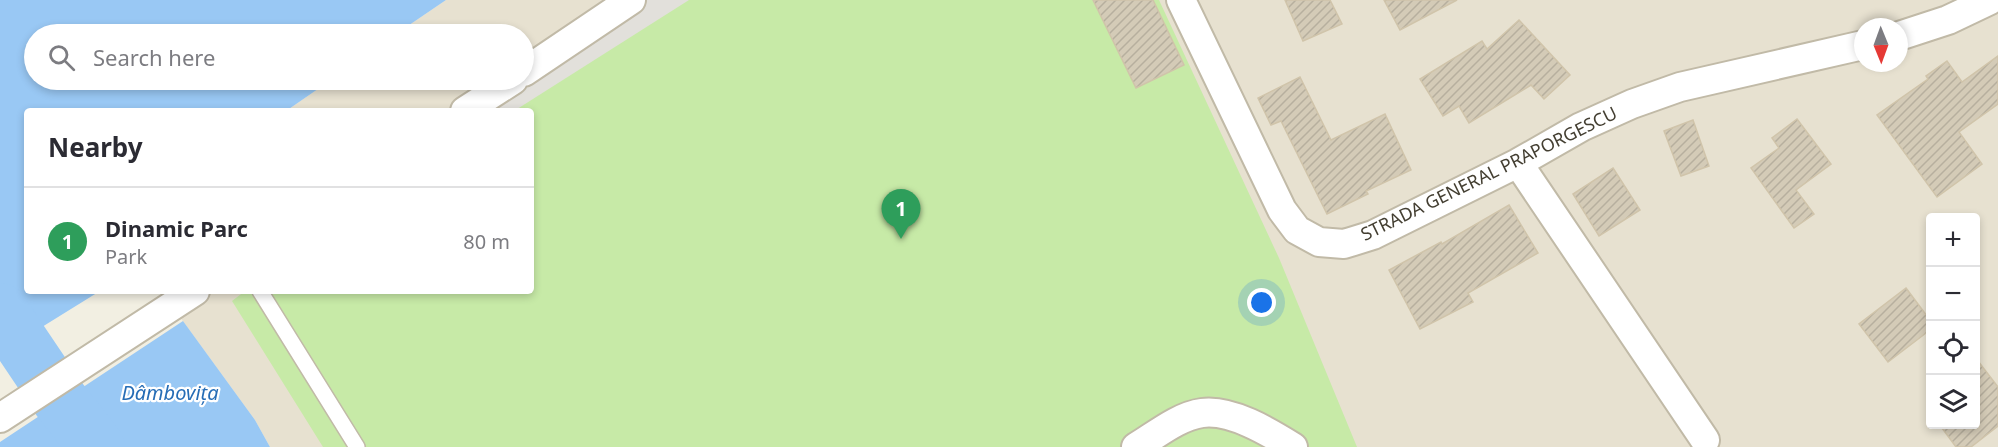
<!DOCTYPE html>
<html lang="en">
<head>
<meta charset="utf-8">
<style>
  body { margin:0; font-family:"Noto Sans",sans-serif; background:#f7f7f7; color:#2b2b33 }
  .controls { position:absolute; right:18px; bottom:18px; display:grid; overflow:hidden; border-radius:6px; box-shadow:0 3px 9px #0003 }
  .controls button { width:54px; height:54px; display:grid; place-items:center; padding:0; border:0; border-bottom:2px solid #e1e1e2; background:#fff; color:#2b2b33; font:30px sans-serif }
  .compass { position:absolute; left:1854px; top:18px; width:54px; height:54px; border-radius:50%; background:#fff; box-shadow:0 3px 9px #0003; rotate:179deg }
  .you { position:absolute; left:1262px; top:303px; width:21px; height:21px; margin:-15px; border:4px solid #fff; border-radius:50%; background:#1a73e8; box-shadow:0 0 0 9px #1a73e833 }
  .badge { display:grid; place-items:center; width:39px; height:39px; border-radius:50%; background:#ea580c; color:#fff; font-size:20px; font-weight:700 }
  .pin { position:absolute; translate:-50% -50px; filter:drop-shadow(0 2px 3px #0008) }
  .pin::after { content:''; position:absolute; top:32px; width:21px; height:18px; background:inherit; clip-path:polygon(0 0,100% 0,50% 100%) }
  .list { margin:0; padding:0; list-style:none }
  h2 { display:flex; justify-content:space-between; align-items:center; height:78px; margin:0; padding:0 24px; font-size:26px }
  h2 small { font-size:20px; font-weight:400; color:#7c7c81 }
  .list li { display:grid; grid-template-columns:39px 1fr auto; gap:18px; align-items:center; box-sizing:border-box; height:108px; padding:0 24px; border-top:2px solid #e1e1e2 }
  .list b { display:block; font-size:22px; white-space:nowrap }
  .list p { margin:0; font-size:20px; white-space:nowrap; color:#7c7c81 }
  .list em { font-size:20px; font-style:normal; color:#7c7c81 }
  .icon { flex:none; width:33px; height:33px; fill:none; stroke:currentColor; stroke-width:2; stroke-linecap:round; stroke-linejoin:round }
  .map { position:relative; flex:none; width:1998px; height:447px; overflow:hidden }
  .search { position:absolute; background:#fff; box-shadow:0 3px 9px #0003; left:24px; top:24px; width:510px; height:66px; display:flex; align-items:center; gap:15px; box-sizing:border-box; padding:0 21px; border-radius:33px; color:#7c7c81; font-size:22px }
  .panel { position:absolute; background:#fff; box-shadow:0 3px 9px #0003; left:24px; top:108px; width:510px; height:186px; border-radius:6px }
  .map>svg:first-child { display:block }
</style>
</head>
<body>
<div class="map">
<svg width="1998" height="447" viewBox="0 0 1998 447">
  <defs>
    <pattern id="building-hatch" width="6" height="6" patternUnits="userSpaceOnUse" patternTransform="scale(1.5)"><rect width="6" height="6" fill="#d4cbb7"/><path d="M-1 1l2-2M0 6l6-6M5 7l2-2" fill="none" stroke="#b7af9e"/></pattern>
  </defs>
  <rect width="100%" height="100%" fill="#f2efe2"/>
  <path fill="#e7e1d0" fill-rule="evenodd" d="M 446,0 L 1998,0 L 1998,447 L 270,447 L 255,420 L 161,291 L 531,291 L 531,111 L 286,111 L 331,80 L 524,80 L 524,34 L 396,34 ZM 1863,27 L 1899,27 L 1899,63 L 1863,63 ZM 1930,218 L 1976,218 L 1976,424 L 1930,424 Z"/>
  <path fill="#c7eaa7" d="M 668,0 L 1159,0 L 1279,258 L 1357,447 L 323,447 L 232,301 L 245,291 L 531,291 L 531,111 L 504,111 Z"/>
  <path fill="#e2e0db" d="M 631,0 L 689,0 L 514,111 L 465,111 Z"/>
  <path fill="#99c8f4" d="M 0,0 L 446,0 L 396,34 L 34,34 L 34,80 L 331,80 L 286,111 L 27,111 L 27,291 L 100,291 L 0,353 Z
    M 183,321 L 255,420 L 270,447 L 0,447 L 0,442 Z"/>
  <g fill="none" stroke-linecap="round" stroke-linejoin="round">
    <path stroke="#99c8f4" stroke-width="56" d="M 0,311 L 60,400 L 97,447"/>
  </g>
  <path fill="url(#building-hatch)" stroke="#d0c4aa" stroke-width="1.5" d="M 1093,0 L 1153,0 L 1184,65 L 1136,88 Z
    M 1285,0 L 1330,0 L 1342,24 L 1303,41 Z
    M 1384,0 L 1457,0 L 1400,30 Z
    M 1519,20 L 1570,75 L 1544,99 L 1531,85 L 1469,123 L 1459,106 L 1443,116 L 1420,79 L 1482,41 L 1487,49 Z
    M 1998,56 L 1998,104 L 1959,132 L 1982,164 L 1937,197 L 1877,115 L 1928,79 L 1926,76 L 1947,61 L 1962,82 Z
    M 1300,77 L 1331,140 L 1385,114 L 1411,170 L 1366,191 L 1368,194 L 1327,214 L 1281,121 L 1271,125 L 1258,98 Z
    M 1797,119 L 1831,164 L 1796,190 L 1814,214 L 1794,228 L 1751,168 L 1779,148 L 1772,138 Z
    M 1693,120 L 1709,166 L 1681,176 L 1664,131 Z
    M 1613,168 L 1640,210 L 1599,236 L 1573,194 Z
    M 1509,205 L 1538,253 L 1468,293 L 1473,302 L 1420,329 L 1389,270 L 1441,242 L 1442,244 Z
    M 1906,288 L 1930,320 L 1930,330 L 1888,362 L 1859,324 Z
    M 1978,361 L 1998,387 L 1998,426 L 1971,447 L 1956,447 L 1939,424 L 1976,424 L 1976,363 Z"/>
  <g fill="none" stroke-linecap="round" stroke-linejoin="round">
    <g stroke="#c1baa7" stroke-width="18">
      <path id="service" d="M 260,291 L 357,447"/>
    </g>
    <g stroke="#c1baa7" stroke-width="32">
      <path id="minor" d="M 1181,0 L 1282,210 L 1297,230 L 1319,242 L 1344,244 L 1373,235 L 1518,163 L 1581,127 L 1632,104 L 1680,87 L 1863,45
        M 1899,36 L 1948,20 L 1990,0
        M 524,72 L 631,0
        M 465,111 L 513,80
        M 1518,163 L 1705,440
        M 0,418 L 195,291
        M 1136,447 C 1156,435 1179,416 1202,413 C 1231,409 1269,432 1293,447"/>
    </g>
    <use href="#service" stroke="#fff" stroke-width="15"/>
    <use href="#minor" stroke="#fff" stroke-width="28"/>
  </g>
  <g text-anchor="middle" stroke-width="4.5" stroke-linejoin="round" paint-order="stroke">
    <g font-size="18" fill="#443f32" stroke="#fff">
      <text transform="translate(1489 174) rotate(-26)" y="6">STRADA GENERAL PRAPORGESCU</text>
    </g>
    <g font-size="20" font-style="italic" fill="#266db6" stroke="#fff">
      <text x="170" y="400">Dâmbovița</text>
    </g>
  </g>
</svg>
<div class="controls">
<button>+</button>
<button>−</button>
<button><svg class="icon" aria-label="locate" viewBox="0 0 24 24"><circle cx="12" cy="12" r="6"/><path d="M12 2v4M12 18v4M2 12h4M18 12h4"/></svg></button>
<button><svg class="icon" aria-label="layers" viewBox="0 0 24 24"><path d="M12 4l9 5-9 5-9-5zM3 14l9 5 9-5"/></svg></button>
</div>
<svg class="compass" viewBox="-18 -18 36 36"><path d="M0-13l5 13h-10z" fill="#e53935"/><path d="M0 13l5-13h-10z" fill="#7c7c81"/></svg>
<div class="you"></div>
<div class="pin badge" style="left:901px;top:239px;background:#2e9e5b">1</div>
<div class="search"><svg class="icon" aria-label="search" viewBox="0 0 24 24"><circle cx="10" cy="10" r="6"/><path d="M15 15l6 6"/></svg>Search here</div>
<section class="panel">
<h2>Nearby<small></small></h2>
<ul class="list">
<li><span class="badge" style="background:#2e9e5b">1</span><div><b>Dinamic Parc</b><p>Park</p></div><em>80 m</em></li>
</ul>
</section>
</div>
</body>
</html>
